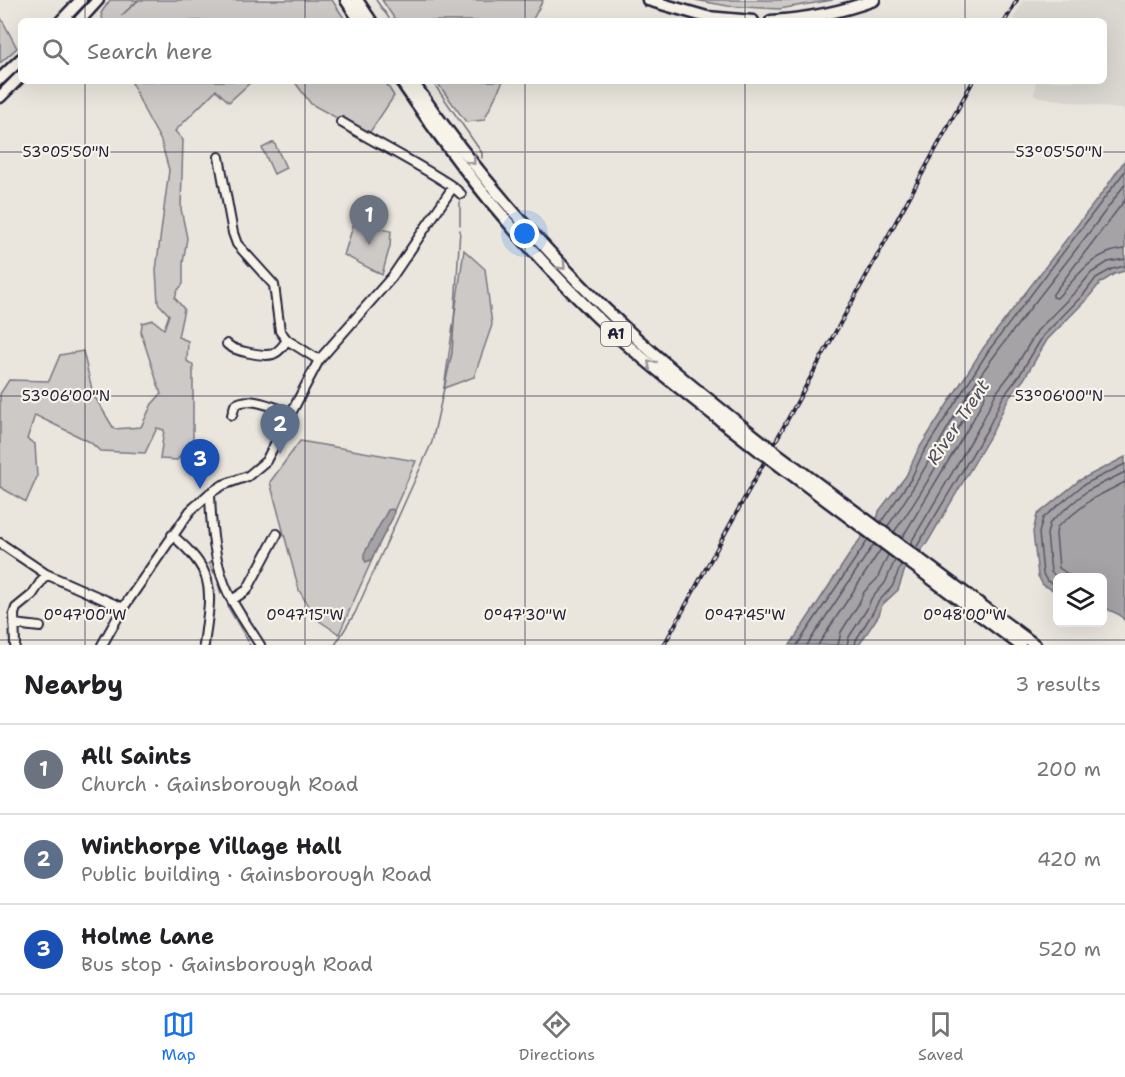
<!DOCTYPE html>
<html lang="en">
<head>
<meta charset="utf-8">
<style>
  body { margin:0; font-family:"Shantell Sans",sans-serif; background:#f2f2f2; color:#202124 }
  .controls { position:absolute; right:18px; bottom:18px; display:grid; overflow:hidden; border-radius:9px; box-shadow:0 6px 24px #0002 }
  .controls button { width:54px; height:54px; display:grid; place-items:center; padding:0; border:0; border-bottom:2px solid #e0e0e0; background:#fff; color:#202124; font:30px sans-serif }
  .you { position:absolute; left:525px; top:234px; width:21px; height:21px; margin:-15px; border:4px solid #fff; border-radius:50%; background:#1a73e8; box-shadow:0 0 0 9px #1a73e833 }
  .badge { display:grid; place-items:center; width:39px; height:39px; border-radius:50%; background:#1a73e8; color:#fff; font-size:20px; font-weight:700 }
  .pin { position:absolute; translate:-50% -50px; filter:drop-shadow(0 2px 3px #0008) }
  .pin::after { content:''; position:absolute; top:32px; width:21px; height:18px; background:inherit; clip-path:polygon(0 0,100% 0,50% 100%) }
  .list { margin:0; padding:0; list-style:none }
  h2 { display:flex; justify-content:space-between; align-items:center; height:78px; margin:0; padding:0 24px; font-size:26px }
  h2 small { font-size:20px; font-weight:400; color:#757577 }
  .list li { display:grid; grid-template-columns:39px 1fr auto; gap:18px; align-items:center; box-sizing:border-box; height:90px; padding:0 24px; border-top:2px solid #e0e0e0 }
  .list b { display:block; font-size:22px; white-space:nowrap }
  .list p { margin:0; font-size:20px; white-space:nowrap; color:#757577 }
  .list em { font-size:20px; font-style:normal; color:#757577 }
  .icon { flex:none; width:33px; height:33px; fill:none; stroke:currentColor; stroke-width:2; stroke-linecap:round; stroke-linejoin:round }
  .map { position:relative; flex:none; width:1125px; height:645px; overflow:hidden }
  .search { position:absolute; background:#fff; box-shadow:0 6px 24px #0002; left:18px; right:18px; top:18px; height:66px; display:flex; align-items:center; gap:15px; box-sizing:border-box; padding:0 21px; border-radius:9px; color:#757577; font-size:22px }
  .sheet { height:348px; background:#fff }
  nav { display:flex; justify-content:space-around; align-items:center; box-sizing:border-box; height:84px; border-top:2px solid #e0e0e0; background:#fff; font-size:16px; color:#757577 }
  nav a { display:grid; justify-items:center; gap:3px }
  nav .on { color:#1a73e8 }
  .map>svg:first-child { display:block }
</style>
</head>
<body>
<div class="map">
<svg width="1125" height="645" viewBox="0 0 1125 645">
  <rect width="100%" height="100%" fill="#eae6de"/>
  <filter id="ink" filterUnits="userSpaceOnUse"><feTurbulence type="fractalNoise" baseFrequency=".0167" numOctaves="2"/><feDisplacementMap in="SourceGraphic" scale="12" xChannelSelector="R" yChannelSelector="G"/><feConvolveMatrix kernelMatrix="1 2 1 2 8 2 1 2 1" color-interpolation-filters="sRGB"/></filter>
  <g filter="url(#ink)">
    <path fill="#dbd8d2" d="M 1023,0 L 1125,0 L 1125,110 L 1034,96 L 1036,81 L 1104,81 L 1104,21 L 1012,21 Z"/>
    <path fill="#cdc9c6" stroke="#787680" stroke-width="1.5" d="M 110,0 L 138,0 L 121,16 L 139,0 L 332,0 L 346,21 L 103,21 L 101,13 Z
      M 382,0 L 543,0 L 532,21 L 396,21 Z
      M 695,0 L 833,0 L 779,9 L 728,6 Z
      M 0,16 L 17,48 L 0,63 Z
      M 131,81 L 252,81 L 229,102 L 216,90 L 175,131 L 183,140 L 181,209 L 187,238 L 183,263 L 183,284 L 177,291 L 175,298 L 184,309 L 178,337 L 188,341 L 187,361 L 193,365 L 193,441 L 177,460 L 160,459 L 164,430 L 157,428 L 145,453 L 100,451 L 90,442 L 35,415 L 27,439 L 35,444 L 37,477 L 26,502 L 0,487 L 0,394 L 9,380 L 49,381 L 60,355 L 83,351 L 93,394 L 114,429 L 141,427 L 152,404 L 161,394 L 141,333 L 142,323 L 153,320 L 164,329 L 169,315 L 158,303 L 156,270 L 169,170 L 161,141 L 144,110 Z
      M 294,81 L 385,81 L 394,96 L 368,135 L 311,104 Z
      M 436,81 L 503,81 L 484,120 L 466,122 Z
      M 274,142 L 286,168 L 274,174 L 262,148 Z
      M 354,223 L 391,231 L 390,246 L 382,275 L 344,255 Z
      M 464,250 L 485,269 L 492,325 L 474,377 L 444,388 Z
      M 300,441 L 416,461 L 339,634 L 315,618 L 299,590 L 270,482 Z"/>
    <path fill="#a6a3a6" stroke="#716f7b" stroke-width="1.5" d="M 1125,160 L 1125,271 L 1114,274 L 1100,283 L 1088,298 L 1047,340 L 1024,379 L 1008,399 L 993,431 L 927,543 L 905,569 L 898,590 L 882,605 L 879,615 L 859,645 L 790,645 L 855,546 L 878,516 L 879,511 L 906,476 L 918,450 L 984,347 L 1105,189 Z
      M 1125,457 L 1125,621 L 1120,615 L 1103,607 L 1102,578 L 1058,578 L 1057,592 L 1043,585 L 1038,576 L 1033,532 L 1037,515 L 1080,480 Z
      M 392,509 L 394,511 L 393,517 L 371,560 L 366,562 L 364,559 L 364,554 L 388,510 Z"/>
    <g fill="none" stroke-linecap="round" stroke-linejoin="round">
      <path stroke="#575666" stroke-width="1.5" d="M 1125,200 L 1053,294 L 1053,297 L 1057,298 C 1077,277 1093,251 1125,249
        M 881,522 L 911,479 L 923,453 L 989,350 L 1125,171
        M 887,527 C 921,481 945,428 977,380 C 1024,312 1078,251 1125,184
        M 894,532 C 927,488 950,439 979,393 L 984,392 L 985,396 L 973,420 L 902,538
        M 910,544 L 981,424 L 996,393 L 1013,371 L 1037,331 L 1078,289 L 1091,273 L 1108,262 L 1125,259
        M 916,548 L 988,428 L 1003,397 L 1019,376 L 1043,336 L 1084,294 L 1096,278 L 1112,269 L 1125,266
        M 1058,578 L 1051,572 L 1047,534 L 1050,522 L 1087,491 L 1125,472
        M 1074,578 L 1059,568 L 1056,534 L 1057,527 L 1092,499 L 1125,482
        M 1058,586 L 1047,581 L 1043,574 L 1039,533 L 1043,518 L 1083,485 L 1125,464
        M 797,645 L 868,540
        M 807,645 L 874,544
        M 818,645 L 881,549
        M 838,645 L 841,632 L 858,605 L 864,592 L 877,579 L 888,555
        M 847,645 L 849,637 L 867,609 L 871,599 L 885,583 L 895,560
        M 855,645 L 856,640 L 873,612 L 878,602 L 892,587 L 901,565"/>
      <path stroke="#716f7b" stroke-width="1.5" d="M 376,0 L 391,21
        M 432,81 L 482,153 L 482,158
        M 460,225 L 460,198
        M 211,562 L 209,563 L 214,573
        M 218,584 L 221,594
        M 228,607 L 248,641
        M 249,644 L 250,645
        M 335,645 L 355,613 L 432,442 L 452,353 L 460,230"/>
      <g stroke="#22223b" stroke-width="12">
        <path id="minor" d="M 341,122 C 378,144 417,163 453,187
          M 219,157 L 233,233 L 237,244 L 274,285 L 280,331 L 287,340 L 319,360
          M 227,344 C 233,351 264,357 273,354 C 280,351 283,346 287,340
          M 232,415 L 235,405 C 250,395 275,408 291,413
          M 210,493 C 211,528 214,565 230,597 C 239,614 250,629 260,645
          M 172,535 C 218,574 211,590 204,645
          M 0,543 L 46,574 L 123,608
          M 232,600 L 247,590 L 277,534
          M 14,624 L 40,627
          M 15,645 L 14,614 L 16,608 L 32,595 L 46,574
          M 102,645 L 123,608 L 190,511 L 210,493 L 223,485 L 248,476 L 266,461 L 319,360 L 392,277 L 453,187 L 461,194"/>
      </g>
      <g stroke="#22223b" stroke-width="15">
        <path id="highway" d="M 346,0 L 360,21
          M 357,0 L 371,21
          M 648,0 L 707,17 L 753,21
          M 61,21 L 81,0
          M 79,21 L 98,0
          M 771,21 C 807,19 841,12 874,0
          M 0,79 L 21,59
          M 401,81 C 462,172 535,260 616,335 C 663,377 713,414 762,453
          M 412,81 C 473,170 545,252 623,326 C 668,368 718,407 766,445
          M 0,97 L 21,76
          M 775,452 L 1035,645
          M 771,459 L 1020,645"/>
      </g>
      <use href="#minor" stroke="#f7f3e8" stroke-width="8"/>
      <use href="#highway" stroke="#f7f3e8" stroke-width="10"/>
      <g stroke="#22223b" stroke-width="4">
        <path id="rail" d="M 1005,21 L 1017,0
          M 664,645 L 973,81"/>
      </g>
      <use href="#rail" stroke="#f7f3e8" stroke-width="1.5" stroke-dasharray="4.5" stroke-linecap="butt"/>
      <g stroke="#22223b" stroke-width="15" stroke-linecap="butt">
        <path id="highway-bridge" d="M 766,445 L 775,452
          M 762,453 L 771,459"/>
      </g>
      <use href="#highway-bridge" stroke="#f7f3e8" stroke-width="10"/>
    </g>
    <defs><path id="oneway-chevron" d="M-2-3.5L2.5 0L-2 3.5" fill="none" stroke-width="1.6" stroke-linecap="round" stroke-linejoin="round" transform="scale(1.5)"/></defs>
    <g stroke="#97959a">
      <use href="#oneway-chevron" transform="translate(472 161) rotate(52)"/>
      <use href="#oneway-chevron" transform="translate(562 266) rotate(46)"/>
      <use href="#oneway-chevron" transform="translate(651 364) rotate(-140)"/>
    </g>
  </g>
  <path fill="none" stroke="#22223b" stroke-width="1.5" stroke-opacity="0.45" d="M 85,0 L 85,21M 305,0 L 305,21M 525,0 L 525,21M 745,0 L 745,21M 965,0 L 965,21M 85,81 L 85,645M 305,81 L 305,645M 525,81 L 525,645M 745,81 L 745,645M 965,81 L 965,645M 0,152 L 1125,152M 0,396 L 1125,396M 0,640 L 1125,640"/>
  <g text-anchor="middle" stroke-width="4.5" stroke-linejoin="round" paint-order="stroke">
    <rect fill="#f7f3e8" stroke="#62616f" stroke-width="1.5" x="601" y="322" width="30" height="24" rx="4.5"/>
    <g font-size="15" font-weight="bold" fill="#22223b">
      <text x="616" y="339">A1</text>
    </g>
    <g font-size="18" font-style="italic" fill="#504f60" stroke="#f7f3e8">
      <text transform="translate(958 422) rotate(-56)" y="6">River Trent</text>
    </g>
  </g>
  <g font-size="15" text-anchor="middle" fill="#22223b" stroke="#f7f3e8" stroke-width="4.5" stroke-linejoin="round" paint-order="stroke">
    <text x="1059" y="157">53°05'50"N</text>
    <text x="66" y="157">53°05'50"N</text>
    <text x="1059" y="401">53°06'00"N</text>
    <text x="66" y="401">53°06'00"N</text>
    <text x="85" y="620">0°47'00"W</text>
    <text x="305" y="620">0°47'15"W</text>
    <text x="525" y="620">0°47'30"W</text>
    <text x="745" y="620">0°47'45"W</text>
    <text x="965" y="620">0°48'00"W</text>
  </g>
</svg>
<div class="controls">
<button><svg class="icon" aria-label="layers" viewBox="0 0 24 24"><path d="M12 4l9 5-9 5-9-5zM3 14l9 5 9-5"/></svg></button>
</div>
<div class="you"></div>
<div class="pin badge" style="left:369px;top:245px;background:#6b7280">1</div>
<div class="pin badge" style="left:280px;top:454px;background:#5c6f8a">2</div>
<div class="pin badge" style="left:200px;top:489px;background:#1a4fb4">3</div>
<div class="search"><svg class="icon" aria-label="search" viewBox="0 0 24 24"><circle cx="10" cy="10" r="6"/><path d="M15 15l6 6"/></svg>Search here</div>
</div>
<section class="sheet">
<h2>Nearby<small>3 results</small></h2>
<ul class="list">
<li><span class="badge" style="background:#6b7280">1</span><div><b>All Saints</b><p>Church · Gainsborough Road</p></div><em>200 m</em></li>
<li><span class="badge" style="background:#5c6f8a">2</span><div><b>Winthorpe Village Hall</b><p>Public building · Gainsborough Road</p></div><em>420 m</em></li>
<li><span class="badge" style="background:#1a4fb4">3</span><div><b>Holme Lane</b><p>Bus stop · Gainsborough Road</p></div><em>520 m</em></li>
</ul>
</section>
<nav>
<a class="on"><svg class="icon" aria-label="map" viewBox="0 0 24 24"><path d="M3 6l6-2 6 2 6-2v14l-6 2-6-2-6 2zM9 4v14M15 6v14"/></svg>Map</a>
<a><svg class="icon" aria-label="directions" viewBox="0 0 24 24"><path d="M12 3l9 9-9 9-9-9zM9 14v-3h6M13 9l2 2-2 2"/></svg>Directions</a>
<a><svg class="icon" aria-label="saved" viewBox="0 0 24 24"><path d="M7 4h10v16l-5-4-5 4z"/></svg>Saved</a>
</nav>
</body>
</html>
